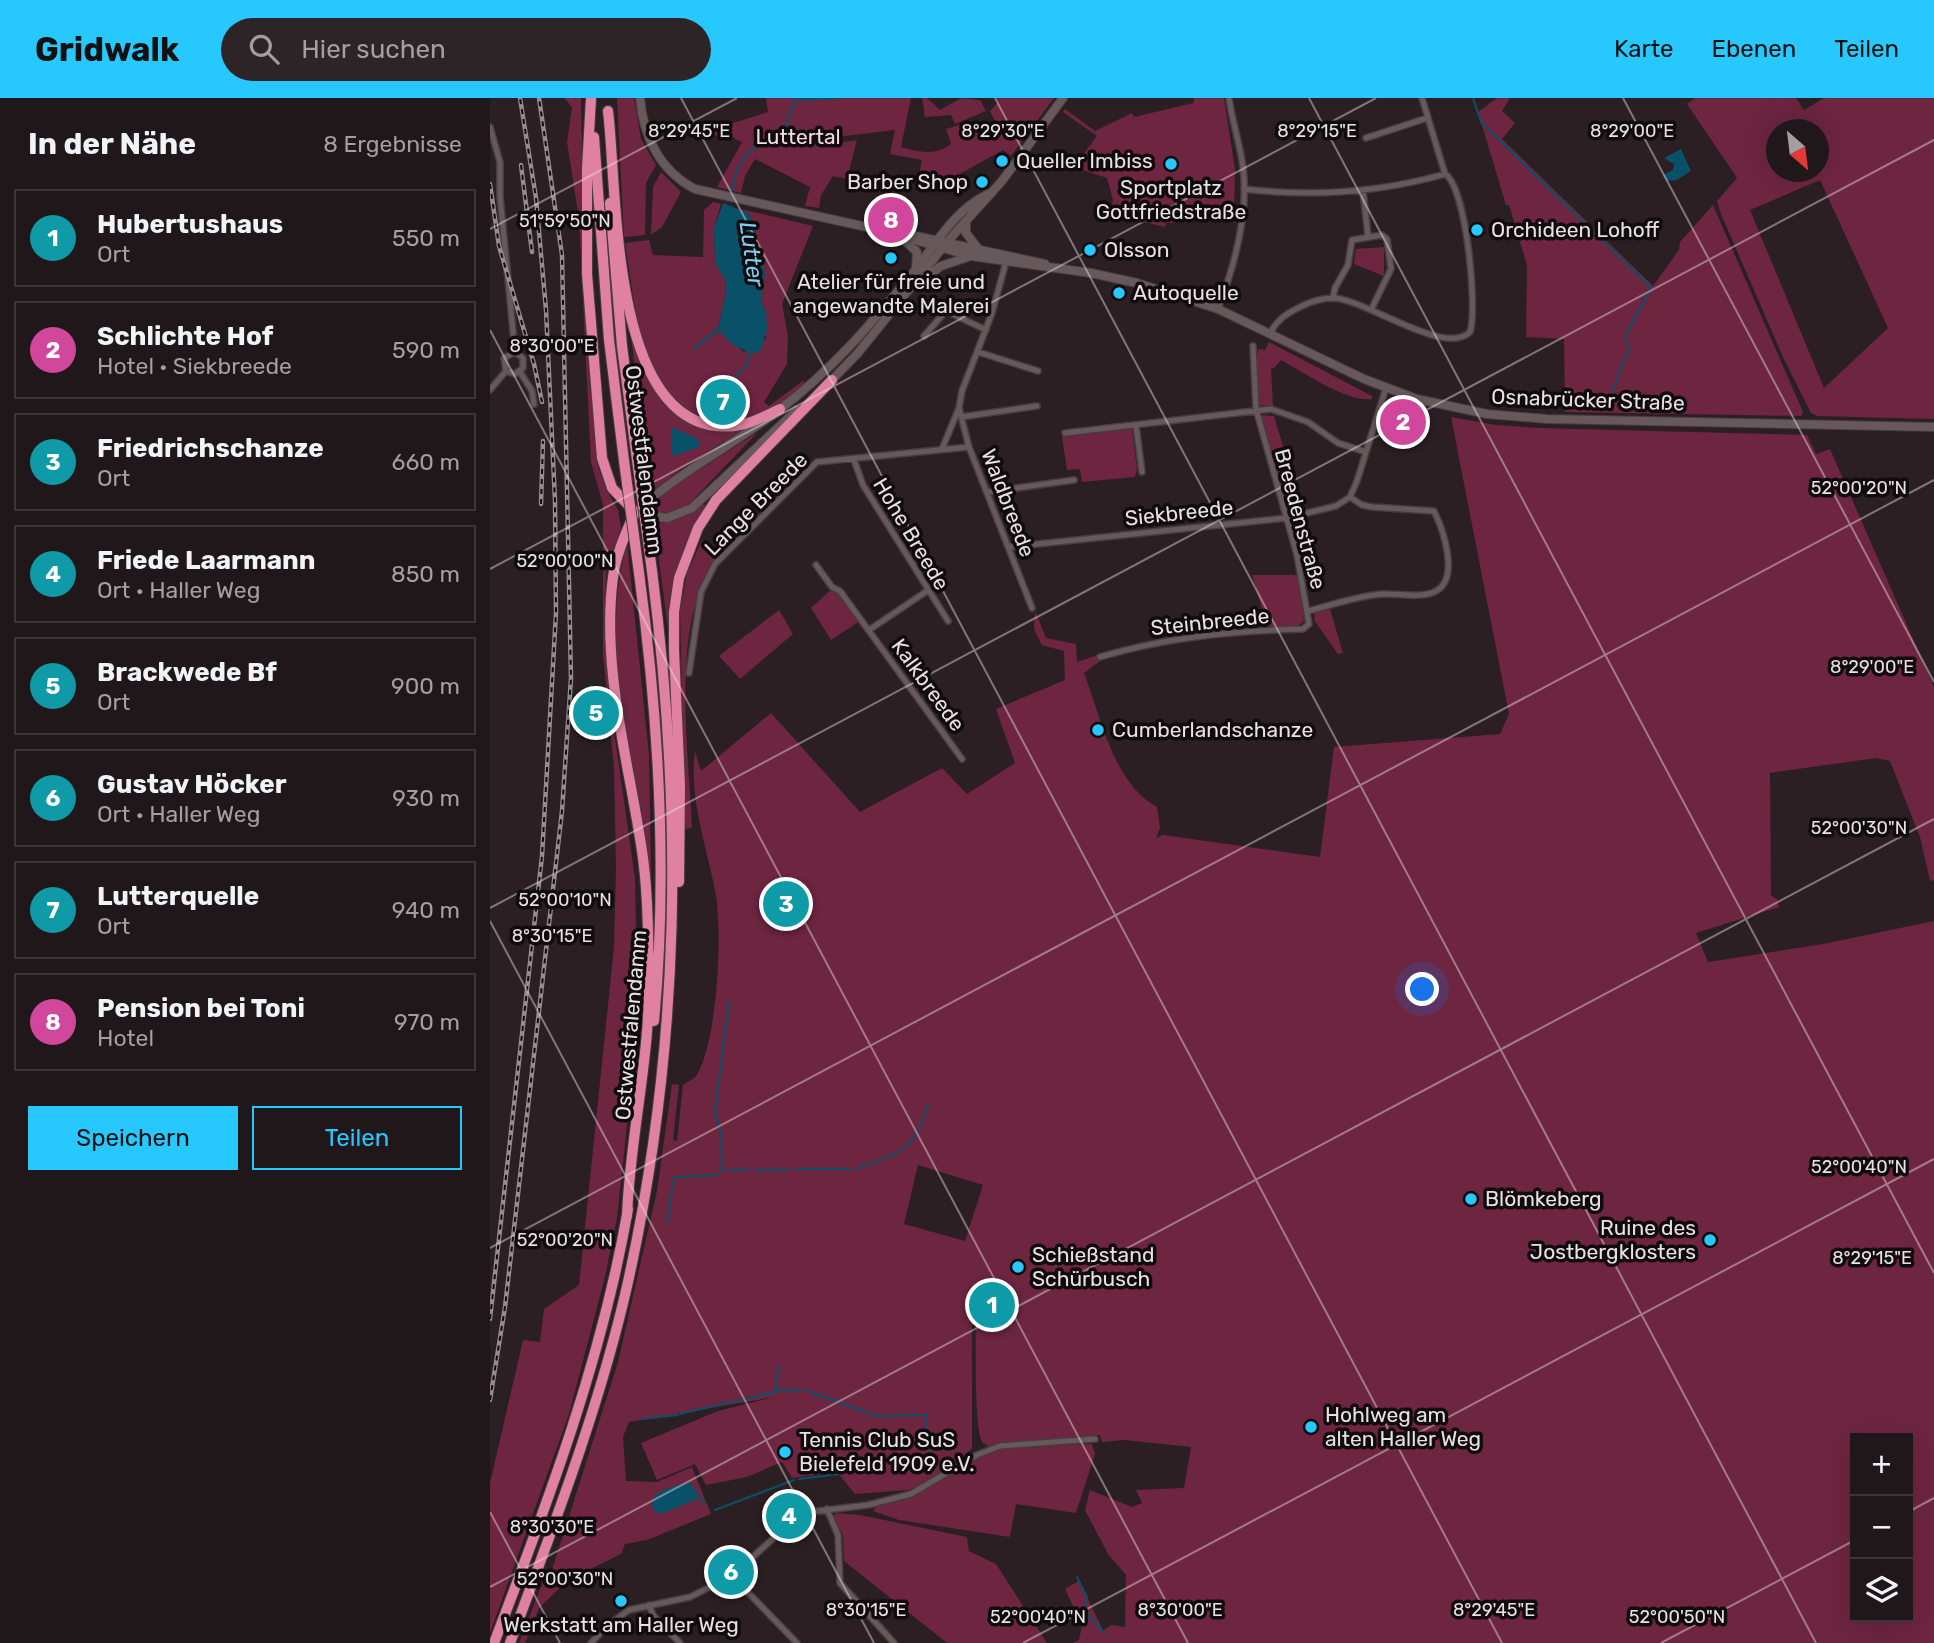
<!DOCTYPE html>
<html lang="de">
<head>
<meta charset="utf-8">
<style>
  body { margin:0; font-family:Rubik,sans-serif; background:#2d2427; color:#f1f3f6 }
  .controls { position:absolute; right:21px; bottom:21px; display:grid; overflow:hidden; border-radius:0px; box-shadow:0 7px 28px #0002 }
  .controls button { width:63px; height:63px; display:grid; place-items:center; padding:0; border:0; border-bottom:2px solid #3d3639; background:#20171a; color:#f1f3f6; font:35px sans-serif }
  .compass { position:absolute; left:1276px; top:21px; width:63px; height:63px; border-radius:50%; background:#20171a; box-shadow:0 7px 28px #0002; rotate:152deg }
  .you { position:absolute; left:933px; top:892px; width:24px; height:24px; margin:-18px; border:5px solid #fff; border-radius:50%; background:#1a73e8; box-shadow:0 0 0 10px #1a73e833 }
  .badge { display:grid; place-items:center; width:46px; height:46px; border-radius:50%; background:#27c8fe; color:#fff; font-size:23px; font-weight:700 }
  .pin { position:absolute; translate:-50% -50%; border:4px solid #fff; box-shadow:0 2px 7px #0006 }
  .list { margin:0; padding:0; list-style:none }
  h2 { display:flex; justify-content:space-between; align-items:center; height:91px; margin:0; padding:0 28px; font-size:30px }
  h2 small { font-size:23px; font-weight:400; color:#a29fa2 }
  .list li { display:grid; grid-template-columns:46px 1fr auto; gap:21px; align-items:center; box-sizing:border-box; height:98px; margin:0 14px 14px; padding:0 14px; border:2px solid #3d3639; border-radius:0px }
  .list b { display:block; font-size:26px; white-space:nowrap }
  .list p { margin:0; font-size:23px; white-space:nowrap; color:#a29fa2 }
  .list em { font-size:23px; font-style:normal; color:#a29fa2 }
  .actions { display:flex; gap:14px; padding:21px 28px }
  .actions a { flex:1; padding:16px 0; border:2px solid #27c8fe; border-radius:0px; text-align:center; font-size:24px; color:#27c8fe }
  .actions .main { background:#27c8fe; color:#111 }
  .icon { flex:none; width:38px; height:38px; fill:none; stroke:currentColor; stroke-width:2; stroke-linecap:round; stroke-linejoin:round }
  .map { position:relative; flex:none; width:1444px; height:1545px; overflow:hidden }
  header { display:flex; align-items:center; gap:42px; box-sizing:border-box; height:98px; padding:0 35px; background:#27c8fe; color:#111 }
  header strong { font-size:33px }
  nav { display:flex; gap:38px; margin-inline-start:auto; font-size:24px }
  .search { width:490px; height:63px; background:#2d2427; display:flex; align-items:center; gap:18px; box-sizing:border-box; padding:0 24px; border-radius:38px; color:#a29fa2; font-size:26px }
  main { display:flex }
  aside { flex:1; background:#20171a }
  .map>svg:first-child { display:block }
</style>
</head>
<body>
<header>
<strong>Gridwalk</strong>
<div class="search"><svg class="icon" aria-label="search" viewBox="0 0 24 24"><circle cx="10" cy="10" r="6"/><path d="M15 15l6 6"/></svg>Hier suchen</div>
<nav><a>Karte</a><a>Ebenen</a><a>Teilen</a></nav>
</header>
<main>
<aside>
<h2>In der Nähe<small>8 Ergebnisse</small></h2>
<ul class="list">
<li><span class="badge" style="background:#0f9aa8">1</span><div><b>Hubertushaus</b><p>Ort</p></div><em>550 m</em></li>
<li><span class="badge" style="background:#d1479c">2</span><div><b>Schlichte Hof</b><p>Hotel · Siekbreede</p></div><em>590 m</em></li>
<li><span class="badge" style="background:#0f9aa8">3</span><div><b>Friedrichschanze</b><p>Ort</p></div><em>660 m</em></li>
<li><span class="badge" style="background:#0f9aa8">4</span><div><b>Friede Laarmann</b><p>Ort · Haller Weg</p></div><em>850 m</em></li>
<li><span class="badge" style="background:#0f9aa8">5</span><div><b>Brackwede Bf</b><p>Ort</p></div><em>900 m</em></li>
<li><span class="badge" style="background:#0f9aa8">6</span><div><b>Gustav Höcker</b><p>Ort · Haller Weg</p></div><em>930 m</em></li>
<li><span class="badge" style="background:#0f9aa8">7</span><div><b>Lutterquelle</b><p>Ort</p></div><em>940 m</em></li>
<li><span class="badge" style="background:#d1479c">8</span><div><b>Pension bei Toni</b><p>Hotel</p></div><em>970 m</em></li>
</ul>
<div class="actions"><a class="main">Speichern</a><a>Teilen</a></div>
</aside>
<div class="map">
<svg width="1444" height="1545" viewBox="0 0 1444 1545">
  <rect width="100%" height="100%" fill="#2b1f23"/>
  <path fill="#6d2540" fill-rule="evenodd" d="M 74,0 L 91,0 L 94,170 L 101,294 L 109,371 L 116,391 L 128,412 L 131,430 L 116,473 L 115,532 L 120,605 L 145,780 L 148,927 L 127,1120 L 115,1179 L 79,1316 L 0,1535 L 0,1385 L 33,1242 L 50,1244 L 54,1211 L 89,1187 L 124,849 L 126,770 L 124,671 L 113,556 L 113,407 L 101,364 L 89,121 L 77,44 L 82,9 Z
    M 127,0 L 144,0 L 151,41 L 166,67 L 156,85 L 155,137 L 134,139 Z
    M 276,0 L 421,0 L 411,49 C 428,54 446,58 461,46 L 456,31 L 475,25 L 489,36 L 498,34 L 498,29 L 506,25 L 500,13 L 508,4 L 506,0 L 564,0 L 521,58 L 513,52 L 457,83 L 429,77 L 432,62 L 400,56 L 405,32 L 346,39 L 347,45 L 367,42 L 357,81 L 343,78 L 331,97 L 329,110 L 315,108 L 320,89 L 265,61 L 255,78 L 251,95 L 227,89 L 252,44 L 237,37 L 220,38 L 214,23 L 240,26 L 278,14 Z
    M 432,0 L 437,0 L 450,12 L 471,0 L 490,2 L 496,13 L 465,26 L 461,17 L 435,19 Z
    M 704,0 L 734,0 L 745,71 L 744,120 L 676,125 L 675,129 L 620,116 L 623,102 L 617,80 L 584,69 L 607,38 L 573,14 L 575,11 L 605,33 L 642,15 L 644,19 L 704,5 Z
    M 1007,0 L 1020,0 L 1012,13 L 1025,25 L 1012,41 L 1163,188 L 1189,152 L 1190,144 L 1223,107 L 1313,314 L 1311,318 L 1075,314 L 1074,241 L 1036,239 L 1037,167 L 1019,107 L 1016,107 L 988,14 Z
    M 1205,0 L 1306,0 L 1314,12 L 1334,0 L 1444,0 L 1444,321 L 1328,318 L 1321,315 L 1293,259 L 1231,116 L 1227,103 L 1247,80 L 1197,6 ZM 1286,32 L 1328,32 L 1328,74 L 1286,74 ZM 1330,82 L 1398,230 L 1334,290 L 1260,112 Z
    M 171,74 L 191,94 L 172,129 L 161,137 L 163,89 Z
    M 223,104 L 231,106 L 224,130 L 225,164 L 235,182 L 236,195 L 228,230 L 214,242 L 230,233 L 254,254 L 276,241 L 276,213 L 271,205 L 275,175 L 262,140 L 267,131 L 258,115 L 246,110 L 323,128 L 292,206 L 298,238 L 297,266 L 274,304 L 279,308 L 314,282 L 313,287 C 283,313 246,337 207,318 C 148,288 145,203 135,145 L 159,142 L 163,157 L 213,159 L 214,112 Z
    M 894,149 L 894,178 L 864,166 L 866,151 Z
    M 133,206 C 151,274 169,343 257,329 L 191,371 L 161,395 L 141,239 Z
    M 779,244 L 882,298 L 882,301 C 858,305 813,274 791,262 L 784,270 L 781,270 L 783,308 L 769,307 L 766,274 L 768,251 L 775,252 Z
    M 770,317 L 784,318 L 812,412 L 798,414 L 796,410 Z
    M 961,319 L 1006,327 L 1049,330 L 1317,337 L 1326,356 L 1340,351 L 1444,589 L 1444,782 L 1440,783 L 1430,739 L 1400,663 L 1386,660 L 1280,675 L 1281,797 L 1288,802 L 1289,809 L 1206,835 L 1218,864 L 1333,846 L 1444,823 L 1444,1545 L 582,1545 L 589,1542 L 592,1527 L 575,1491 L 589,1483 L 613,1532 L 622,1527 L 635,1529 L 636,1477 L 618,1456 L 595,1412 L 600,1392 L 642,1409 L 652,1405 L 646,1392 L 694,1390 L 701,1349 L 634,1342 L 612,1344 L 610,1337 L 498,1348 L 493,1345 C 483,1332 487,1239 485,1215 L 482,1213 L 482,1350 L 463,1369 L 435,1386 L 418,1392 L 365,1396 L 347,1374 L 302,1380 L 292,1364 L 257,1379 L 216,1387 L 205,1366 L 167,1382 L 151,1345 L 228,1313 L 284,1299 L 139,1324 L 133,1339 L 136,1383 L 167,1384 L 202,1369 L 221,1416 L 157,1442 L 135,1446 L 131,1456 L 78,1482 L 49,1510 L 35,1545 L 29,1545 L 54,1481 L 60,1478 L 128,1264 L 167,1093 L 182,986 L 189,987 L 183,1042 L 187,1043 L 193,987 C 197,984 204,981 206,978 C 228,945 233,829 225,792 C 216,745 199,702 205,653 L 211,673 L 281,615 L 370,714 L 452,670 L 477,696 L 525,665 L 506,611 L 575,582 L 574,553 L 552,547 L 544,531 L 545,513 L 556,540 L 586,546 L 587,564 L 608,557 L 610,563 L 594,575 C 611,619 623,685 667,709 L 670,730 L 666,740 L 673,737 L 830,759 L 844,649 L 1010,636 L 1019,616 ZM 428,1067 L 493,1087 L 475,1143 L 414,1126 ZM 1365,1340 L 1418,1340 L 1418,1519 L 1365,1519 Z
    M 642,331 L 647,371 L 645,379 L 592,384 L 590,371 L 577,372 L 572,339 Z
    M 268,334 L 199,406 L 178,415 L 163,414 L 162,406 L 175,394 Z
    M 214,406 L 217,409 L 210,421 L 178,531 L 164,424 L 188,420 Z
    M 814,421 L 825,458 L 812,462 L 802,427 Z
    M 212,442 L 231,454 C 178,516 199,652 202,730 L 195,731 L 190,513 L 197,475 Z
    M 137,444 L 159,657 L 162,820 C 145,711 107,549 137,444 Z
    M 762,477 L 808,477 L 814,523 L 808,528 L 778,530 Z
    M 342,491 L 349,495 L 370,523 L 341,542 L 321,510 Z
    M 840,511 L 853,555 L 848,556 L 824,522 L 825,514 Z
    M 289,512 L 303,536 L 250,581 L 229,558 Z
    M 602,1346 L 605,1356 L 586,1415 L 526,1406 L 520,1439 L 409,1422 L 383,1413 L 387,1408 C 432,1399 450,1379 489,1359 C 522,1343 566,1347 602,1346 Z
    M 346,1415 L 370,1417 L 477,1439 L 479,1453 L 506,1466 L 557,1545 L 457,1545 L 354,1463 L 353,1437 L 344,1419 Z"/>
  <path fill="#095169" d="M 1191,51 L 1201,73 L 1187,82 L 1176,83 L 1173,77 L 1183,72 L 1184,66 L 1174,60 Z
    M 233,105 L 258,115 L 267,131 L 262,140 L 275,175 L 271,205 L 276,213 L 277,232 L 271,252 L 262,256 L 242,246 L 229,233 L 204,252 L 203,250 L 228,230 L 236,195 L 235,182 L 225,164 L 224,130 Z
    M 181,329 L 208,341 L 210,348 L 185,358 L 182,356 Z
    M 199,1384 L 207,1394 L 207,1401 L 171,1416 L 163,1412 C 158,1391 183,1390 199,1384 Z"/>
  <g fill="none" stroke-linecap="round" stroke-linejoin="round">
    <path stroke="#095169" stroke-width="2" d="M 983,0 L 991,24 L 1161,190 L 1136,236 L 1135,244
      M 242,92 C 248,56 260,49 292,38 L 305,2 L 349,0
      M 234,303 L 243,281 L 259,264 L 259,255
      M 1117,309 L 1140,246
      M 97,590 L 102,588
      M 306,1071 L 360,1071
      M 367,1071 C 413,1052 421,1057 438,1007
      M 232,1072 L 231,1037 L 225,1013 L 239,904
      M 239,1072 L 259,1072
      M 265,1072 L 301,1072
      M 177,1125 L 184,1079 L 225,1077 L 234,1072
      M 287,1292 L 311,1292
      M 315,1292 L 386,1318 L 436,1317 L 440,1365
      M 190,1316 L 285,1294 L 289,1267
      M 152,1321 L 188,1317
      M 309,1381 L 349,1376
      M 208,1398 L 214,1405
      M 225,1412 L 304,1382
      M 587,1479 L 597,1499 L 595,1513 L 614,1535"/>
    <g stroke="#473d40" stroke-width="8">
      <path id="street" d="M 0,29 L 10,64 L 10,98 L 25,254
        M 876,40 L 937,20
        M 754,91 C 822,99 888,95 955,76
        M 873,93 L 878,138
        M 843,200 L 845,190 L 858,167 L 862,142 L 892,137 L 897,141 L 901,171 L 881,212
        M 728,211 C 744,169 759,114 753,69 C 750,46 742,23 739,0
        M 781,234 C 787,222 796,216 808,210 C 819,204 832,200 844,200 C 877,202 955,259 980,234 C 988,210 976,88 955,76 L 932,0
        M 434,238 L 456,213 L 496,232
        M 488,254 L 548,273
        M 16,273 L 25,276 L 33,270 L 33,260 L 25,254
        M 16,273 L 14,260 L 25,254
        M 30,274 L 42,293 L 44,306
        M 0,292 L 16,273
        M 469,310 L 479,349 L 542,510
        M 471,319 L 547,308
        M 646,327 L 652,374
        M 575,335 L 781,311 L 818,324 L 848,345 L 876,354
        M 452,351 L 469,310 L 472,293 L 502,215 L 516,164
        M 364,362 L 373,387 L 458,523
        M 498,394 L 584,382
        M 519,449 L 796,420 L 846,408 L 860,399 L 867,383 L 896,290
        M 326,467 L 342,489 L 350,493 L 472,661
        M 818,513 C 842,507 867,498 892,496 C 907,495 932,501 946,493 C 970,480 953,431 944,413 L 882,409 L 872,407 L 860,399
        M 379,532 L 437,493
        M 610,559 C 677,539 743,533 813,531 L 819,526 L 807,457 L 766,311 L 763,248
        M 199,575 L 211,494 L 225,466 L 327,364 L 479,349
        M 337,1411 L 348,1437 L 350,1485 L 404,1545
        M 242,1478 L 307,1545
        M 159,1507 L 163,1517 L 190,1545
        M 101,1545 L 118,1527 L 139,1512 L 200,1499 L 242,1478 L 311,1415 L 378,1407 L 421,1396 L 487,1357 L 510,1348 L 605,1341"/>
    </g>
    <g stroke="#473d40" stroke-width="10">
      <path id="secondary" d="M 150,0 C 153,38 170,73 205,91 L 390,132 L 481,158 L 601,175 L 647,185 L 728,211 L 874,281 L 927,301 L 997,316 L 1057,321 L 1444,329
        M 476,124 L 476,135 L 487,149
        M 403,133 L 555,166
        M 414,142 L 427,154 L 426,168
        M 429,185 L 451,168 L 478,159
        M 338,286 L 368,255 L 458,143 L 512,83 L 573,0
        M 150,410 C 193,372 243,347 289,312 C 341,273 382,225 422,176 C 446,146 463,113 498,96
        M 151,416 L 177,420 L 202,410 L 307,312"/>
    </g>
    <g stroke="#473d40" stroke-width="12">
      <path id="highway" d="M 101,0 L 97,71 L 97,176 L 112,360 L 122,390 L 145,414 C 136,435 126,456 123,479 C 111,570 139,664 152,753 C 158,793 158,835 159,875 C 161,957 140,1036 137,1118
        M 118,13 C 128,93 119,342 245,328 C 261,326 275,318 290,311
        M 104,39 L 119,242 L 134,363
        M 120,105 L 132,248 L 147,362
        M 149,475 C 169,623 178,774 164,923
        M 189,784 L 190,687 L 184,552 L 184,514 L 189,480 L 208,430 L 226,402 L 342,282
        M 4,1545 C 58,1404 112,1261 138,1111
        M 20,1545 C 64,1427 110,1308 138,1184 C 191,944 193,716 162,473"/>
    </g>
    <use href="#street" stroke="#67585c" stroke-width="5"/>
    <use href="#secondary" stroke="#67585c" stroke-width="8"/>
    <use href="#highway" stroke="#e181a1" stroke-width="10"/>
    <g stroke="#968c8f" stroke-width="4.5">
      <path id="rail" d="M 31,67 L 42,154
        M 0,86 L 9,148 L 44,266 L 52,304
        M 51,406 L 53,343
        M 0,1221 L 52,758 L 66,515 L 65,403 L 56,212 L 46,100 L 30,0
        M 0,1302 L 15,1209 L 72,713 L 81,580 L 72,157 L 49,0"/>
    </g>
    <use href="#rail" stroke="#100b0c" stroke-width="2" stroke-dasharray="5" stroke-linecap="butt"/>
    <g stroke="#473d40" stroke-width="12" stroke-linecap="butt">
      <path id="highway-bridge" d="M 147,362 L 162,473
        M 134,363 L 149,475"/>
    </g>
    <use href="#highway-bridge" stroke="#e181a1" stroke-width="10"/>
  </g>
  <path fill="none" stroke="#e9e0e3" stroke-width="2" stroke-opacity="0.45" d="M 191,0 L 1012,1545M 505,0 L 1326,1545M 819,0 L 1444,1175M 1133,0 L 1444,584M 0,131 L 247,0M 0,232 L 698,1545M 0,471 L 886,0M 0,810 L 1444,42M 0,823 L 384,1545M 0,1150 L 1444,382M 0,1414 L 70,1545M 1418,1414 L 1444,1400M 0,1489 L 1444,721M 533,1545 L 1444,1061M 1171,1545 L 1365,1442"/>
  <g fill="#27c8fe" stroke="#100b0c" stroke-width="2.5">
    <circle cx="512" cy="63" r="7"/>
    <circle cx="681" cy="66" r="7"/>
    <circle cx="492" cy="84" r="7"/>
    <circle cx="987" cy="132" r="7"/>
    <circle cx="600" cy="152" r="7"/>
    <circle cx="401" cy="160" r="7"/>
    <circle cx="629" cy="195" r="7"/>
    <circle cx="608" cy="632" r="7"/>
    <circle cx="981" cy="1101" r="7"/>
    <circle cx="1220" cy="1142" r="7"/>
    <circle cx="528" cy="1169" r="7"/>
    <circle cx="821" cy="1329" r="7"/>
    <circle cx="295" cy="1354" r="7"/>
    <circle cx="131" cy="1503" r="7"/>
  </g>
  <g text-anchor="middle" stroke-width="7" stroke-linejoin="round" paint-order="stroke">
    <g font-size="21" fill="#f5dae1" stroke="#100b0c">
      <text x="308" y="46">Luttertal</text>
    </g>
    <g font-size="21" fill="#e9e0e3" stroke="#100b0c" text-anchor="start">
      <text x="526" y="70">Queller Imbiss</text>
      <text x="478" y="91" text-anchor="end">Barber Shop</text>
      <text x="681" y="97" text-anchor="middle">Sportplatz<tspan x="681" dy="24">Gottfriedstraße</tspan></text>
      <text x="1001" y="139">Orchideen Lohoff</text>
      <text x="614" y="159">Olsson</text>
      <text x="401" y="191" text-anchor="middle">Atelier für freie und<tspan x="401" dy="24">angewandte Malerei</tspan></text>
      <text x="643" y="202">Autoquelle</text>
      <text x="622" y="639">Cumberlandschanze</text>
      <text x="995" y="1108">Blömkeberg</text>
      <text x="1206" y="1137" text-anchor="end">Ruine des<tspan x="1206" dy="24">Jostbergklosters</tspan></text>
      <text x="542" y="1164">Schießstand<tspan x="542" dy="24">Schürbusch</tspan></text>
      <text x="835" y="1324">Hohlweg am<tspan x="835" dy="24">alten Haller Weg</tspan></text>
      <text x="309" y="1349">Tennis Club SuS<tspan x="309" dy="24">Bielefeld 1909 e.V.</tspan></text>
      <text x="131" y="1534" text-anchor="middle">Werkstatt am Haller Weg</text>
    </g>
    <g font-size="21" fill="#e9e0e3" stroke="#100b0c">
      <text transform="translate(1098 302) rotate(2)" y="7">Osnabrücker Straße</text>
      <text transform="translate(154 362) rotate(83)" y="7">Ostwestfalendamm</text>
      <text transform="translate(518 405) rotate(69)" y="7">Waldbreede</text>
      <text transform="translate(266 406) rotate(-45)" y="7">Lange Breede</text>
      <text transform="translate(689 415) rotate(-6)" y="7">Siekbreede</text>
      <text transform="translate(810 421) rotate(75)" y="7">Breedenstraße</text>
      <text transform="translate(421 436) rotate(59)" y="7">Hohe Breede</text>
      <text transform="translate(720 524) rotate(-6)" y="7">Steinbreede</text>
      <text transform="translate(438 587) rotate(54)" y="7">Kalkbreede</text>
      <text transform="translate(141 927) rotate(-85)" y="7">Ostwestfalendamm</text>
    </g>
    <g font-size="23" font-style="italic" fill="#7ecff1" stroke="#100b0c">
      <text transform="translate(262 156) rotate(82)" y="8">Lutter</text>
    </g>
  </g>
  <g font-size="18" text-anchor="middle" fill="#e9e0e3" stroke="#100b0c" stroke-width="7" stroke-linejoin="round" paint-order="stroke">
    <text x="199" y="39">8°29'45"E</text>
    <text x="513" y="39">8°29'30"E</text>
    <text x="827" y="39">8°29'15"E</text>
    <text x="1142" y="39">8°29'00"E</text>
    <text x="75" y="129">51°59'50"N</text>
    <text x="62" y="254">8°30'00"E</text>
    <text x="1369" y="396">52°00'20"N</text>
    <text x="75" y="469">52°00'00"N</text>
    <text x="1382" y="575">8°29'00"E</text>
    <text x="1369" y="736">52°00'30"N</text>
    <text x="75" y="808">52°00'10"N</text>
    <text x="62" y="844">8°30'15"E</text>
    <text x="1369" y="1075">52°00'40"N</text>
    <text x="75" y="1148">52°00'20"N</text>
    <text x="1382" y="1166">8°29'15"E</text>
    <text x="62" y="1435">8°30'30"E</text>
    <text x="75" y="1487">52°00'30"N</text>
    <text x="376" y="1518">8°30'15"E</text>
    <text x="690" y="1518">8°30'00"E</text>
    <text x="1004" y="1518">8°29'45"E</text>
    <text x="548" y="1525">52°00'40"N</text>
    <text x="1187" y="1525">52°00'50"N</text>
  </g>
</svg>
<div class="controls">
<button>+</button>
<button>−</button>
<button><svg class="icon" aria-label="layers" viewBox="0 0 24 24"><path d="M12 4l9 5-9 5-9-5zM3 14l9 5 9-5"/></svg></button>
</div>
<svg class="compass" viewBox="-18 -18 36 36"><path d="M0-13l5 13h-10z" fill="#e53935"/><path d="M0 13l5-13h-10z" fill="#a29fa2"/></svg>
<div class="you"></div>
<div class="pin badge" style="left:502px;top:1207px;background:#0f9aa8">1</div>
<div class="pin badge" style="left:913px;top:324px;background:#d1479c">2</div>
<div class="pin badge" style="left:296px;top:806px;background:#0f9aa8">3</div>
<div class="pin badge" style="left:299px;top:1418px;background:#0f9aa8">4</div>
<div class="pin badge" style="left:106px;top:615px;background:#0f9aa8">5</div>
<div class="pin badge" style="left:241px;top:1474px;background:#0f9aa8">6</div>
<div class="pin badge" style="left:233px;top:304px;background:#0f9aa8">7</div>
<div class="pin badge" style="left:401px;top:122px;background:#d1479c">8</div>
</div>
</main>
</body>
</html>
